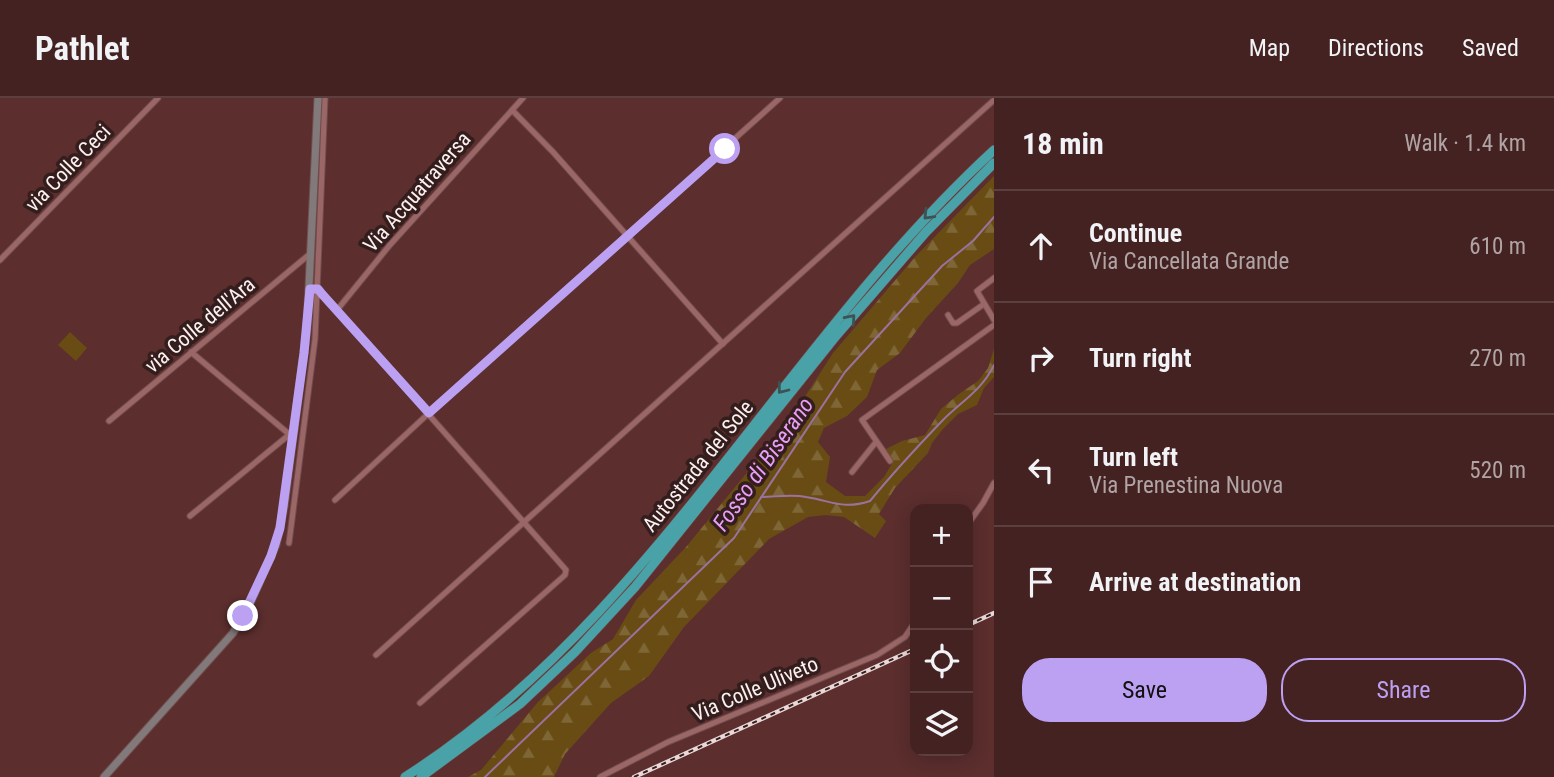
<!DOCTYPE html>
<html lang="en">
<head>
<meta charset="utf-8">
<style>
  body { margin:0; font-family:"Roboto Condensed",sans-serif; background:#4f2f2f; color:#f1f3f6 }
  .controls { position:absolute; right:21px; bottom:21px; display:grid; overflow:hidden; border-radius:14px; box-shadow:0 4px 18px #0003 }
  .controls button { width:63px; height:63px; display:grid; place-items:center; padding:0; border:0; border-bottom:2px solid #5d3f40; background:#452222; color:#f1f3f6; font:35px sans-serif }
  .stop { position:absolute; width:21px; height:21px; margin:-16px; border:5px solid #bca0f2; border-radius:50%; background:#fff }
  .stop.end { background:#bca0f2; border-color:#fff; box-shadow:0 2px 7px #0008 }
  .list { margin:0; padding:0; list-style:none }
  h2 { display:flex; justify-content:space-between; align-items:center; height:91px; margin:0; padding:0 28px; font-size:30px }
  h2 small { font-size:23px; font-weight:400; color:#b0a4a5 }
  .list li { display:grid; grid-template-columns:46px 1fr auto; gap:21px; align-items:center; box-sizing:border-box; height:112px; padding:0 28px; border-top:2px solid #5d3f40 }
  .list b { display:block; font-size:26px; white-space:nowrap }
  .list p { margin:0; font-size:23px; white-space:nowrap; color:#b0a4a5 }
  .list em { font-size:23px; font-style:normal; color:#b0a4a5 }
  .actions { display:flex; gap:14px; padding:21px 28px }
  .actions a { flex:1; padding:16px 0; border:2px solid #bca0f2; border-radius:28px; text-align:center; font-size:24px; color:#bca0f2 }
  .actions .main { background:#bca0f2; color:#111 }
  .icon { flex:none; width:38px; height:38px; fill:none; stroke:currentColor; stroke-width:2; stroke-linecap:round; stroke-linejoin:round }
  .map { position:relative; flex:none; width:994px; height:679px; overflow:hidden }
  header { display:flex; align-items:center; gap:42px; box-sizing:border-box; height:98px; padding:0 35px; background:#452222; border-bottom:2px solid #5d3f40 }
  header strong { font-size:33px }
  nav { display:flex; gap:38px; margin-inline-start:auto; font-size:24px }
  main { display:flex }
  aside { flex:1; background:#452222 }
  .map>svg:first-child { display:block }
</style>
</head>
<body>
<header>
<strong>Pathlet</strong>
<nav><a>Map</a><a>Directions</a><a>Saved</a></nav>
</header>
<main>
<div class="map">
<svg width="994" height="679" viewBox="0 0 994 679">
  <defs>
    <pattern id="forest-firs" width="22" height="20" patternUnits="userSpaceOnUse" patternTransform="scale(1.75)"><rect width="22" height="20" fill="#684c14"/><path d="M5 1l3.5 6h-7zM16 11l3.5 6h-7z" fill="#7e6636"/></pattern>
  </defs>
  <rect width="100%" height="100%" fill="#5c2e2e"/>
  <path fill="#684c14" d="M 70,234 L 87,250 L 76,263 L 58,247 Z"/>
  <path fill="url(#forest-firs)" d="M 994,78 L 994,151 L 970,167 L 958,185 L 926,220 L 900,255 L 877,272 L 867,299 L 847,318 L 824,330 L 818,344 L 830,359 L 826,384 L 845,398 L 865,398 L 884,379 L 893,364 L 886,351 L 902,343 L 925,337 L 941,311 L 959,296 L 978,283 L 988,270 L 994,251 L 994,279 L 984,290 L 977,307 L 958,316 L 943,331 L 932,345 L 928,355 L 895,390 L 879,416 L 886,423 L 875,440 L 844,419 L 826,417 L 808,419 L 769,441 L 684,529 L 649,578 L 611,605 L 565,656 L 554,679 L 468,679 L 481,672 L 538,604 L 591,555 L 613,541 L 636,502 L 686,449 L 790,322 L 833,255 L 915,159 Z"/>
  <g fill="none" stroke-linecap="round" stroke-linejoin="round">
    <path stroke="#9b729f" stroke-width="2" d="M 761,399 C 775,399 792,396 806,399 C 832,403 843,412 870,403 C 893,375 918,348 943,322 C 961,304 983,291 994,267
      M 485,679 L 734,440 L 845,274 L 942,168 L 973,143 L 994,119"/>
    <g stroke="#714d4f" stroke-width="7">
      <path id="minor" d="M 512,12 L 553,54 L 723,246
        M 0,162 L 158,0
        M 994,180 L 977,193 L 994,222
        M 310,191 L 318,191 L 322,196 L 566,472 L 565,477 L 420,605
        M 337,212 L 389,148 L 523,0
        M 948,217 L 953,225 L 957,225 L 984,206
        M 191,254 L 289,336
        M 109,323 L 311,155
        M 890,363 L 862,322 L 994,227
        M 852,374 L 876,344
        M 335,402 L 429,315 L 780,0
        M 190,418 L 295,332
        M 968,426 L 983,405 L 994,385
        M 289,445 L 315,241 L 325,0
        M 376,557 L 994,2
        M 600,679 L 668,644 L 877,557 L 905,539 L 915,524"/>
    </g>
    <g stroke="#714d4f" stroke-width="9">
      <path id="secondary" d="M 104,679 L 233,535 L 252,501 L 276,447 L 284,409 L 307,230 L 318,0"/>
    </g>
    <g stroke="#714d4f" stroke-width="10">
      <path id="motorway" d="M 405,679 C 652,522 782,247 994,52
        M 421,679 L 520,606 L 575,554 L 635,489 L 836,238 L 926,134 L 994,65"/>
    </g>
    <use href="#minor" stroke="#9b6766" stroke-width="5"/>
    <use href="#secondary" stroke="#82797a" stroke-width="7"/>
    <use href="#motorway" stroke="#49a2a7" stroke-width="9"/>
    <g stroke="#e9d8d7" stroke-width="4.5">
      <path id="rail" d="M 968,527 L 994,515
        M 634,679 L 915,551"/>
    </g>
    <use href="#rail" stroke="#331e1d" stroke-width="2" stroke-dasharray="5" stroke-linecap="butt"/>
  </g>
  <defs><path id="oneway-chevron" d="M-2-3.5L2.5 0L-2 3.5" fill="none" stroke-width="1.6" stroke-linecap="round" stroke-linejoin="round" transform="scale(1.75)"/></defs>
  <g stroke="#3c5354">
    <use href="#oneway-chevron" transform="translate(928 117) rotate(134)"/>
    <use href="#oneway-chevron" transform="translate(851 221) rotate(-49)"/>
    <use href="#oneway-chevron" transform="translate(782 291) rotate(128)"/>
  </g>
  <g fill="none" stroke-linecap="round" stroke-linejoin="round">
    <path stroke="#bca0f2" stroke-width="9" d="M 243,518 L 271,458 L 280,430 L 304,255 L 310,191 L 318,191 L 322,196 L 429,315 L 725,51"/>
  </g>
  <g text-anchor="middle" stroke-width="7" stroke-linejoin="round" paint-order="stroke">
    <g font-size="21" fill="#fdf1f0" stroke="#331e1d">
      <text transform="translate(68 70) rotate(-46)" y="7">via Colle Ceci</text>
      <text transform="translate(417 94) rotate(-49)" y="7">Via Acquatraversa</text>
      <text transform="translate(200 227) rotate(-40)" y="7">via Colle dell'Ara</text>
      <text transform="translate(698 368) rotate(-51)" y="7">Autostrada del Sole</text>
      <text transform="translate(755 591) rotate(-23)" y="7">Via Colle Uliveto</text>
    </g>
    <g font-size="23" font-style="italic" fill="#e99ff9" stroke="#331e1d">
      <text transform="translate(763 366) rotate(-55)" y="8">Fosso di Biserano</text>
    </g>
  </g>
</svg>
<div class="controls">
<button>+</button>
<button>−</button>
<button><svg class="icon" aria-label="locate" viewBox="0 0 24 24"><circle cx="12" cy="12" r="6"/><path d="M12 2v4M12 18v4M2 12h4M18 12h4"/></svg></button>
<button><svg class="icon" aria-label="layers" viewBox="0 0 24 24"><path d="M12 4l9 5-9 5-9-5zM3 14l9 5 9-5"/></svg></button>
</div>
<div class="stop" style="left:725px;top:51px"></div>
<div class="stop end" style="left:243px;top:518px"></div>
</div>
<aside>
<h2>18 min<small>Walk · 1.4 km</small></h2>
<ul class="list">
<li><svg class="icon" aria-label="ahead" viewBox="0 0 24 24"><path d="M12 20V5M6 11l6-6 6 6"/></svg><div><b>Continue</b><p>Via Cancellata Grande</p></div><em>610 m</em></li>
<li><svg class="icon" aria-label="right" viewBox="0 0 24 24"><path d="M7 20v-9h11M14 6l5 5-5 5"/></svg><div><b>Turn right</b></div><em>270 m</em></li>
<li><svg class="icon" aria-label="left" viewBox="0 0 24 24"><path d="M17 20v-9H6M10 6l-5 5 5 5"/></svg><div><b>Turn left</b><p>Via Prenestina Nuova</p></div><em>520 m</em></li>
<li><svg class="icon" aria-label="arrive" viewBox="0 0 24 24"><path d="M6 21V4h12l-3 4 3 4H6"/></svg><div><b>Arrive at destination</b></div></li>
</ul>
<div class="actions"><a class="main">Save</a><a>Share</a></div>
</aside>
</main>
</body>
</html>
